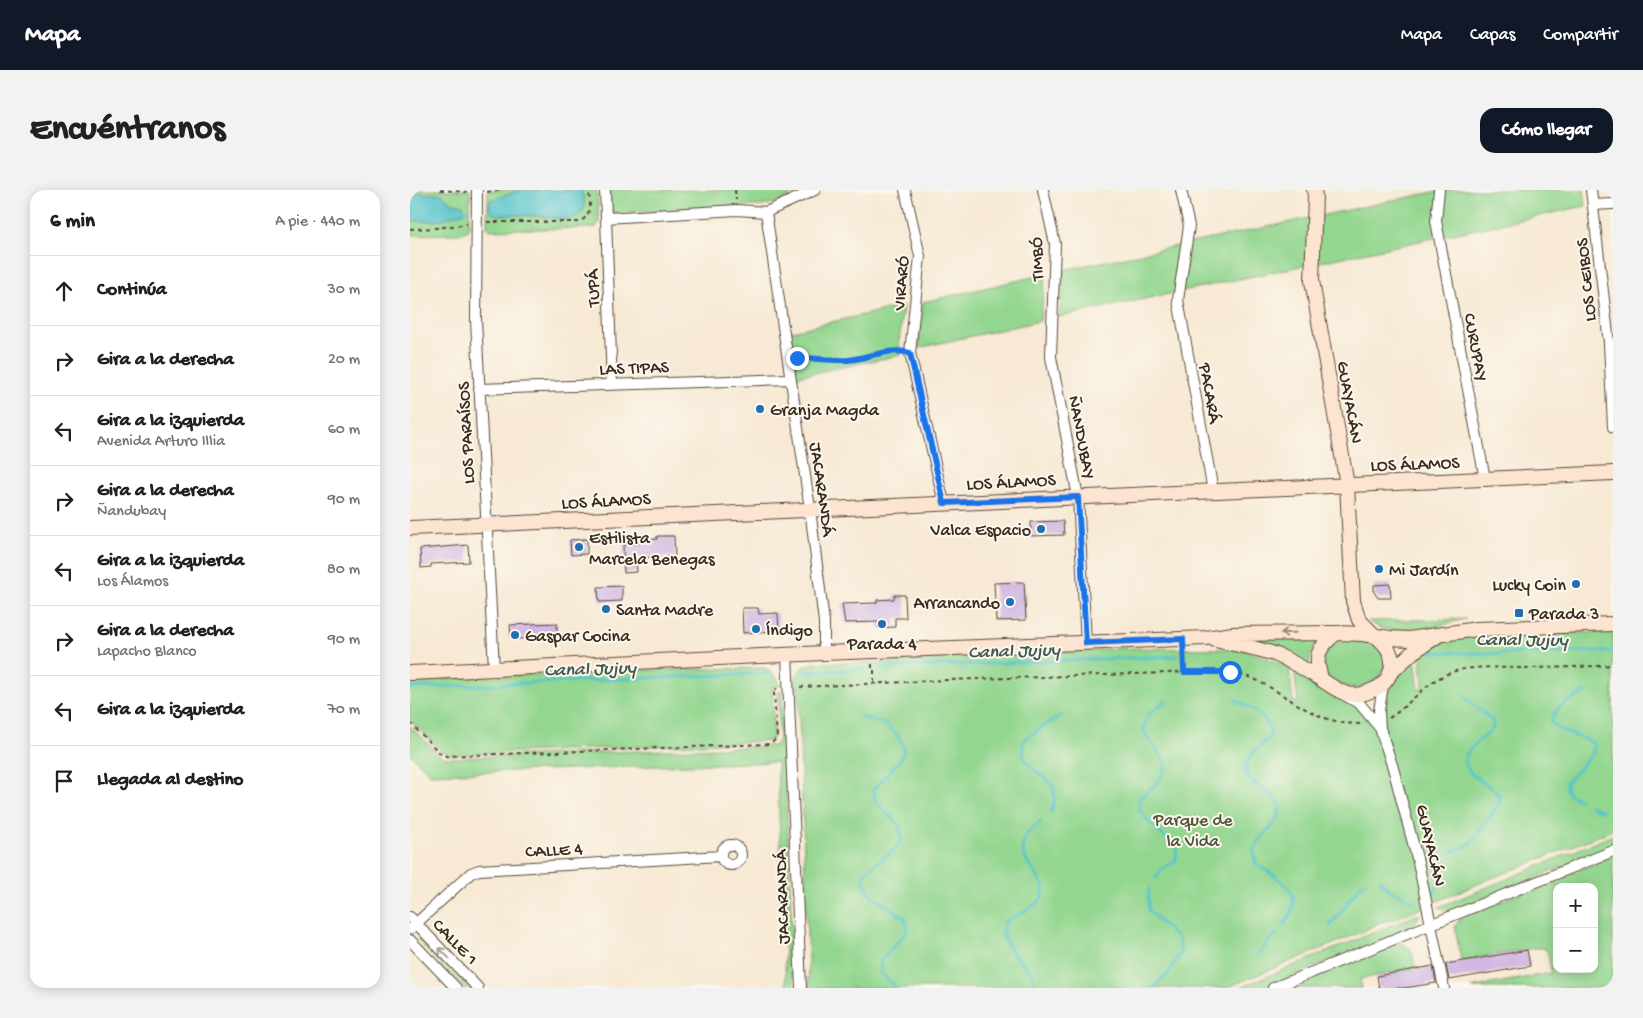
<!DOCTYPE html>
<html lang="es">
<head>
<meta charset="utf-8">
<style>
  body { margin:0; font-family:"Gochi Hand",sans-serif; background:#f2f2f2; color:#202124 }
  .controls { position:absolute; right:15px; bottom:15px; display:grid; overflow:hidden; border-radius:10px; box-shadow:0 2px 12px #0003 }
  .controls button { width:45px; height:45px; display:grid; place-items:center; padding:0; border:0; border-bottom:1px solid #e0e0e0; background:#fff; color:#202124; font:25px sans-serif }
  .stop { position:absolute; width:15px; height:15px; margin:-11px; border:4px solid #1a73e8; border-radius:50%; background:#fff }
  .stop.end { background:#1a73e8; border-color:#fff; box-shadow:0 1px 5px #0008 }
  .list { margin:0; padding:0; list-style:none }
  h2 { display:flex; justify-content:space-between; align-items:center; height:65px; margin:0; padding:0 20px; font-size:21px }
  h2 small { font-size:16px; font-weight:400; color:#757577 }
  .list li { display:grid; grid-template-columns:32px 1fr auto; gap:15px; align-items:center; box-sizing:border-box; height:70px; padding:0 20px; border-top:1px solid #e0e0e0 }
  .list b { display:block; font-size:19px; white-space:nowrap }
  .list p { margin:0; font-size:16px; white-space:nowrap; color:#757577 }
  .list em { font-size:16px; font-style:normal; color:#757577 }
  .icon { flex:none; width:28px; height:28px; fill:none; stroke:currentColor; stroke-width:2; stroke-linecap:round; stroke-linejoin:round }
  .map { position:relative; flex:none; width:1203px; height:798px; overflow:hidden; border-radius:15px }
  header { display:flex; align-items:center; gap:30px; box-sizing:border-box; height:70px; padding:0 25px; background:#111827; color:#fff }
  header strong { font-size:24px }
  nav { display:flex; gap:28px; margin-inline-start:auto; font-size:18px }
  .intro { display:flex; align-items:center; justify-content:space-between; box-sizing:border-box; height:120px; padding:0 30px }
  h1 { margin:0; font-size:35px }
  .button { padding:12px 22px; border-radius:15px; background:#111827; color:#fff; font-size:18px; font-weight:700 }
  main { display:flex; gap:30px; padding:0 30px }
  aside { flex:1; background:#fff; border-radius:15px; box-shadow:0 2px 12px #0003 }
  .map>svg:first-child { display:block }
</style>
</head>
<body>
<header>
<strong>Mapa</strong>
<nav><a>Mapa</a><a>Capas</a><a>Compartir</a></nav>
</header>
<div class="intro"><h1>Encuéntranos</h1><a class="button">Cómo llegar</a></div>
<main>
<aside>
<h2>6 min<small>A pie · 440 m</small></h2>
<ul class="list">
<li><svg class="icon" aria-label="ahead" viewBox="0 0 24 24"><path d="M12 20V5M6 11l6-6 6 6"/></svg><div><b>Continúa</b></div><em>30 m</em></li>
<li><svg class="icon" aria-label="right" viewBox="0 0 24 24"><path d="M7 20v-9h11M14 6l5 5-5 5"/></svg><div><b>Gira a la derecha</b></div><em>20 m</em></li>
<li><svg class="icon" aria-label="left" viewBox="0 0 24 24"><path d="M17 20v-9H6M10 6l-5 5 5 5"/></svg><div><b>Gira a la izquierda</b><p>Avenida Arturo Illia</p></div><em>60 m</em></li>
<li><svg class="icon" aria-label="right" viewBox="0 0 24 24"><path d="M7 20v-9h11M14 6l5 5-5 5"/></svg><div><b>Gira a la derecha</b><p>Ñandubay</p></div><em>90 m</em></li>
<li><svg class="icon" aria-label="left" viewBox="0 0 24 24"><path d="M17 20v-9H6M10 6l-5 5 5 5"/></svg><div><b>Gira a la izquierda</b><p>Los Álamos</p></div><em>80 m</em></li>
<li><svg class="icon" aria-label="right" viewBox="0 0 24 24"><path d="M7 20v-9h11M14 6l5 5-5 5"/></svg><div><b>Gira a la derecha</b><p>Lapacho Blanco</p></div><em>90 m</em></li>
<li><svg class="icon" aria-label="left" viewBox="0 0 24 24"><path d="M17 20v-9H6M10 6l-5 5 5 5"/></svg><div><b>Gira a la izquierda</b></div><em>70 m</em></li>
<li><svg class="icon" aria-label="arrive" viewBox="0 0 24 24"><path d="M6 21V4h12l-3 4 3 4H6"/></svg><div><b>Llegada al destino</b></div></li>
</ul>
</aside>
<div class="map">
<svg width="1203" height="798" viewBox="0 0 1203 798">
  <rect width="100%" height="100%" fill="#fbf7ec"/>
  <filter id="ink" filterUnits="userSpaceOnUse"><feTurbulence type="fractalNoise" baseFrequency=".02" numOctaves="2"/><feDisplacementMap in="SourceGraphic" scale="10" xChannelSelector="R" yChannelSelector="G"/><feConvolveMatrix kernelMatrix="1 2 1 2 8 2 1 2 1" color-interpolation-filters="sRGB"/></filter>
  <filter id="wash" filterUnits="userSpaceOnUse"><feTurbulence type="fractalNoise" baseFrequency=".0096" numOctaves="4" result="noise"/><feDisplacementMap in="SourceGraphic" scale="20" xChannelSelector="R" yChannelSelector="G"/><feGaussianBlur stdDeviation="1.12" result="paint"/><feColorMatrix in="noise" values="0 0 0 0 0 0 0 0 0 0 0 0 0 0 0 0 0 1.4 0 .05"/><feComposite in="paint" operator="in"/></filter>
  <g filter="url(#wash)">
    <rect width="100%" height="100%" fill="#f7e9d4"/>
    <path fill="#93d68f" stroke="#678056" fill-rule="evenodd" d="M 0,0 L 60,0 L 59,40 L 49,44 L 0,45 Z
      M 78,0 L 187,0 L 189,33 L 185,38 L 80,40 L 77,37 Z
      M 199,0 L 392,0 L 367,12 L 352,16 L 317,16 L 206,23 L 201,20 Z
      M 1033,0 L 1174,0 L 1176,16 L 649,127 L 653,80 Z
      M 636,84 L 630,131 L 508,158 L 513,112 Z
      M 493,116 L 489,152 L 491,165 L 384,187 L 377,142 Z
      M 1056,429 C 1024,436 989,452 958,431 Z
      M 1203,442 L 1203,640 L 1080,689 L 985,729 L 971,732 L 952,742 L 816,798 L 399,798 L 388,499 L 387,495 L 384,495 C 385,481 392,476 405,473 L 491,472 L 532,467 L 681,461 L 705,458 L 819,459 L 837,461 L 879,476 L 883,511 L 888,513 L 884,478 L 904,492 L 918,504 L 943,514 L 950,519 L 974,527 C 974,502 988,485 1005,468 L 1009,500 L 1013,497 L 1011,470 L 1009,464 C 1024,455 1037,449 1055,446 Z
      M 834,447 L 908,450 L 901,464 L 899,476 Z
      M 939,449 C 955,449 967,453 975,469 C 975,490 951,503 932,495 C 927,494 922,490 918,487 C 916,483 913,476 913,471 C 914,458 928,451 939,449 Z
      M 354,478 C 363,481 367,486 370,496 L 362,498 L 364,544 L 362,549 L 359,551 L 38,565 L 30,560 L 0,530 L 0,490 L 229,480 Z
      M 368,502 L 372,502 L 384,798 L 376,798 L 367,572 L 20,584 L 0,564 L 0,536 L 32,567 L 38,568 L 364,556 L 367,553 L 369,547 Z
      M 1203,645 L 1203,657 L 1042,721 L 1032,719 L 1029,717 Z
      M 1203,666 L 1203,798 L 1060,798 L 1141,783 L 1138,763 L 1134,758 L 1124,758 L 1051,771 L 1045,736 L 1052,727 ZM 1147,697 L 1184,697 L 1184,779 L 1147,779 Z
      M 1006,725 L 1010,725 C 1006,732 1002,737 994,741 L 853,798 L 829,798 Z
      M 9,747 L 12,747 L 60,798 L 52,798 L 8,751 Z
      M 990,753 C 1004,756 1003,767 1005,779 L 950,789 L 952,798 L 876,798 Z"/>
    <path fill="#57c4cb" stroke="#497774" d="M 111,0 L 170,0 C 177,9 176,25 163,28 C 150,31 136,26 123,26 C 112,25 100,25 88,25 L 83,24 L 79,19 L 80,10 Z
      M 0,3 L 31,4 L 43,13 L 53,15 L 55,22 L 26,31 L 0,31 Z"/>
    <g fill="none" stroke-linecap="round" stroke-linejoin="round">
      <path stroke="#57c4cb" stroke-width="3" d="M 51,20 L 58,20
        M 1021,462 L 1083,464 L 1203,461
        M 470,478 L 768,466
        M 393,482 L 456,479
        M 0,498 L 361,483
        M 825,510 C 843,519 857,524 861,546 L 841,565 L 835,577 L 837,587 L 865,608 L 870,617 L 868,630 L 848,651 L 844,660 L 846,674 C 871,690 899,703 874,734
        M 450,526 L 476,535 L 487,545 L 494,558 L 491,569 L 463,600 L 466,612 L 489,635 L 492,649 L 484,660 L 455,682 L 454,693 L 462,706 L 495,728 L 498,739 C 490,752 478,760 470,772 L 471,783 L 487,798
        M 1169,610 C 1161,606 1155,603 1156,593 L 1183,563 L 1184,554 C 1170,544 1152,545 1141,532 C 1145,515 1162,509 1176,502
        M 1180,616 L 1192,621
        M 641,622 C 656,583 620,590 613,562 C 612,559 614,554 614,550 L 626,541 L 652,525
        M 1039,663 L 1060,654 L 1090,612 L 1089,604 C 1075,591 1039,579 1063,556 C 1070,550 1077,545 1083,538 L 1082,530 L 1061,513 L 1054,505
        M 746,688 L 752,679 L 766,670 L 767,659 L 740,633 L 730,621 L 729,610 C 735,600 747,596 753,585 C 755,582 755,576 756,573 L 733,540 L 738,525 L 755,511
        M 970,689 L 978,699 L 1005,712
        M 739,699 L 738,709 L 739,721 L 768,749 L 771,763 L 758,784 L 743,798
        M 1023,705 L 1029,693 L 1026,677 L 1027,664
        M 920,736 L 950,696 L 956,692
        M 847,765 L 867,743
        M 627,798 L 622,784 L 601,761 L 592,744 L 595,732 C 604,726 622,719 629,711 C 648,690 598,672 617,644 C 620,639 627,635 631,631"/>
    </g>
    <g id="blocks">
      <path fill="#d1b7e1" d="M 653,331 L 654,345 L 621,346 L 621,332 Z
        M 247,346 L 264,346 L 265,366 L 226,368 L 227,382 L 214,383 L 213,355 L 229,354 L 228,350 L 247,349 Z
        M 177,349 L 177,364 L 161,365 L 160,350 Z
        M 58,355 L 59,372 L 21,374 L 21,377 L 11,378 L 10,359 Z
        M 614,392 L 616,430 L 586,431 L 584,393 Z
        M 980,394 L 981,408 L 968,408 L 964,402 L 964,395 Z
        M 212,396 L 212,411 L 189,412 L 188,397 Z
        M 484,405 L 495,405 L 496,428 L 485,428 L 485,437 L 468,438 L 468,432 L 435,433 L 432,414 L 467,413 L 467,410 L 484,409 Z
        M 332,418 L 348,418 L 349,424 L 368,423 L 369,441 L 333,443 Z
        M 147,433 L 147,446 L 139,446 L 139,448 L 105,449 L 105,447 L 101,448 L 100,435 Z
        M 1117,760 L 1120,776 L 1039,790 L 1036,774 Z
        M 1023,776 L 1026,793 L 994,798 L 969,798 L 967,786 Z"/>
    </g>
  </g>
  <g filter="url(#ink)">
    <use href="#blocks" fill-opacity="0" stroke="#574739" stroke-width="1"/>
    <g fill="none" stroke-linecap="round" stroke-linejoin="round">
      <g stroke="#574739" stroke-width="12">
        <path id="street" d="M 67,0 L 66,130 L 84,479
          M 195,0 L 202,194
          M 495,0 L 510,66 L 500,163 L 534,313
          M 633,0 L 645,54 L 641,167 L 668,307 L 676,453
          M 771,0 L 779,36 L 768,110 L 803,301
          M 1029,0 L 1026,31 L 1075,289
          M 1181,0 L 1199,153 L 1203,237
          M 1183,15 L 1203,14
          M 356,22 L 400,319 L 414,432 L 414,463
          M 196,28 L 327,20 L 356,22 L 405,0
          M 69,199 L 380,189
          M 377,464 L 391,798
          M 973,495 L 969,521 L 970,538 L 983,578 L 1008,672 L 1034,798
          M 934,505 L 949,513 L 969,537
          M311 665a10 10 0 1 1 20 0a10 10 0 1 1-20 0Z
          M 0,727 L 68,798
          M 0,739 L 61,683 L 69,680 L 311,666
          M 0,750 L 46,798
          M 863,798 L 1203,661"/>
      </g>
      <g stroke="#574739" stroke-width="16">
        <path id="secondary" d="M 904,0 L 905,6 L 902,91 L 937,295 L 943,411 L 949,430 L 965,446
          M 0,338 L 1203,283
          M 805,450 C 827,455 848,457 869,466 C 883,472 896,480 909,488 C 929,501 940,512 965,499 C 975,495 981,485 982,475 C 983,462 975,454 966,446
          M 0,483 L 414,463 L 796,448 L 823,444 L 928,443 L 952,444 L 980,448 L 999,449 L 1067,439 L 1203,434
          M 980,483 L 1003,462 L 1026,447
          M 912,490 C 903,466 908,458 926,443"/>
      </g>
      <path stroke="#574739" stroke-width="2" stroke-dasharray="4 4" stroke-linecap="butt" d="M 30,0 L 57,2
        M 325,0 L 326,10
        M 77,2 L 89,0
        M 77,32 L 170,32 C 182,24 181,13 178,0
        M 0,39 L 26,38 L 57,34
        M 387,168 L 439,170 L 482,161 L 489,161
        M 774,461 L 774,482
        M 462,474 L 462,478 L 464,478 L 464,494
        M 390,497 L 537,490 L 785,482 C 806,482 827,481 846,490 C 885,509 904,534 953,534
        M 979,528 C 999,516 1012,496 1033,486 C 1056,474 1083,478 1108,478 C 1140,478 1171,477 1203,475
        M 0,533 L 31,564 L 36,566 L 359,554 L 364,551 L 367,547 L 364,503 L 364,500 L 367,499"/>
      <use href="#street" stroke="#fff" stroke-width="10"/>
      <use href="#secondary" stroke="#fde4d0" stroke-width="14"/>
    </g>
    <defs><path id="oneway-shaft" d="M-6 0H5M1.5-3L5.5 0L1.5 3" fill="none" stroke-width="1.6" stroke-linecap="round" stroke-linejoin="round" transform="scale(1.25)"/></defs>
    <use stroke="#9c8777" href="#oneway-shaft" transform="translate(878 443) rotate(179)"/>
    <use stroke="#a79f9a" href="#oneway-shaft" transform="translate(34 763) rotate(-134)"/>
  </g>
  <g fill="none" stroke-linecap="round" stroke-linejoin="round" filter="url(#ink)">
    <path stroke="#1a73e8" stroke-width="6" d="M 387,168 C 404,168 421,171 438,170 C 459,168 478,157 500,163 L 534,313 L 668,307 L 676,453 L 773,449 L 774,482 L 820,482"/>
  </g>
  <g fill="#1f6fb2" stroke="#fbf7ec" stroke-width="2">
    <circle cx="350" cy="219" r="5"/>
    <circle cx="631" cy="339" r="5"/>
    <circle cx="169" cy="357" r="5"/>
    <circle cx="969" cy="379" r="5"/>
    <circle cx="1166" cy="394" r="5"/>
    <circle cx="600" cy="412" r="5"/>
    <circle cx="196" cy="419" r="5"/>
    <rect x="1104" y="418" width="10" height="10" rx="2.5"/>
    <circle cx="472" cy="434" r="5"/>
    <circle cx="346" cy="439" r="5"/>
    <circle cx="105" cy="445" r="5"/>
  </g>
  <g text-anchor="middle" stroke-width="4" stroke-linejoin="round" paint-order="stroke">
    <g font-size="18" fill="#3b2a1e" stroke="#fbf7ec">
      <text transform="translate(626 69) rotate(-92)" y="6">TIMBÓ</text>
      <text transform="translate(1175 90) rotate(-96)" y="6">LOS CEIBOS</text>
      <text transform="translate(490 93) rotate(-86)" y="6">VIRARÓ</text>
      <text transform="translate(182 98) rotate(-92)" y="6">TUPÁ</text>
      <text transform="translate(1067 157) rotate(79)" y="6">CURUPAY</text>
      <text transform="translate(224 177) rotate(-2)" y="6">LAS TIPAS</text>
      <text transform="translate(801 203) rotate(80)" y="6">PACARÁ</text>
      <text transform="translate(941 212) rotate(80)" y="6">GUAYACÁN</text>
      <text transform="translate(55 243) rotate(-93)" y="6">LOS PARAÍSOS</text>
      <text transform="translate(673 247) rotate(79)" y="6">ÑANDUBAY</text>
      <text transform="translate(1005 273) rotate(-2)" y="6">LOS ÁLAMOS</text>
      <text transform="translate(601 291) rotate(-3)" y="6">LOS ÁLAMOS</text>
      <text transform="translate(413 299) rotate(82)" y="6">JACARANDÁ</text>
      <text transform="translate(196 310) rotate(-3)" y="6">LOS ÁLAMOS</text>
      <text transform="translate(1022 655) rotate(77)" y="6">GUAYACÁN</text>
      <text transform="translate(144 659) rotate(-3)" y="6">CALLE 4</text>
      <text transform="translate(371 707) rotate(-92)" y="6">JACARANDÁ</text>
      <text transform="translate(46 751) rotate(46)" y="6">CALLE 1</text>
    </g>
    <g font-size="18" fill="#3b2a1e" stroke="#fbf7ec" text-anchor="start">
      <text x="360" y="225">Granja Magda</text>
      <text x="621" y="345" text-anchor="end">Valca Espacio</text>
      <text x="179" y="353">Estilista<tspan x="179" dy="21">Marcela Benegas</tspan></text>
      <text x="979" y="385">Mi Jardín</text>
      <text x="1156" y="400" text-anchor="end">Lucky Coin</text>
      <text x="590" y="418" text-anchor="end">Arrancando</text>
      <text x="206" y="425">Santa Madre</text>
      <text x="1119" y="429">Parada 3</text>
      <text x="356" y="445">Índigo</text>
      <text x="115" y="451">Gaspar Cocina</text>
      <text x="472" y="459" text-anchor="middle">Parada 4</text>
    </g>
    <g font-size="18" fill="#51553a" stroke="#fbf7ec">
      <text x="783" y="635">Parque de<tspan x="783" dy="21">la Vida</tspan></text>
    </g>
    <g font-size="19" font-style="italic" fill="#435852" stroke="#fbf7ec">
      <text x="1112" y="455">Canal Jujuy</text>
      <text transform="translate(604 459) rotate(-2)" y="7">Canal Jujuy</text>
      <text transform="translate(180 477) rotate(-2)" y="7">Canal Jujuy</text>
    </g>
  </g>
</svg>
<div class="controls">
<button>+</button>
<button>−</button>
</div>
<div class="stop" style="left:820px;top:482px"></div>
<div class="stop end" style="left:387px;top:168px"></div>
</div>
</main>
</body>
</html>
